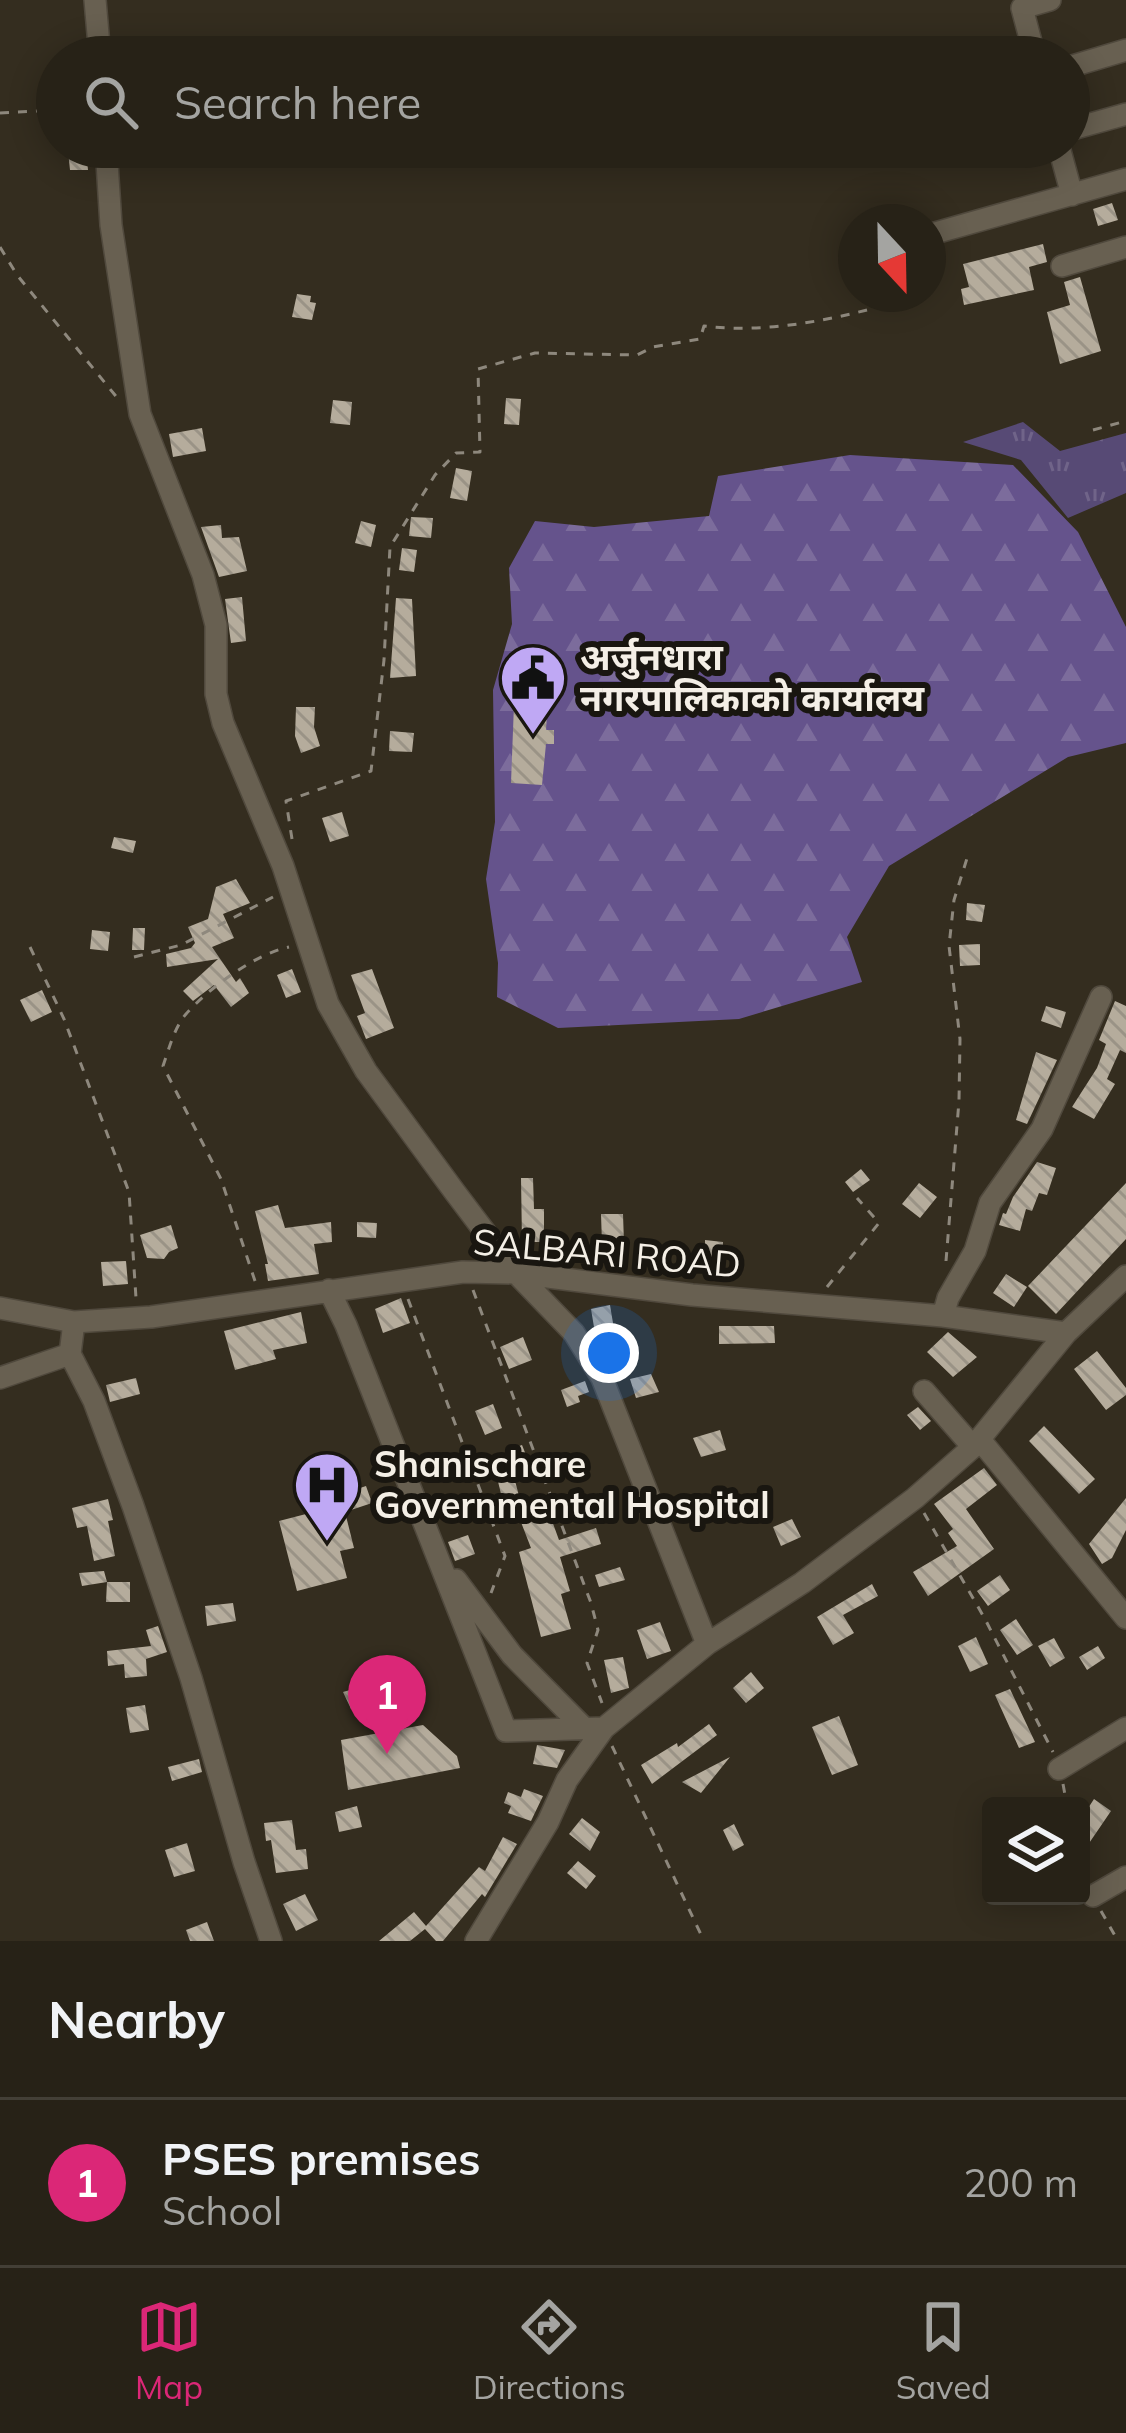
<!DOCTYPE html>
<html lang="en">
<head>
<meta charset="utf-8">
<style>
  body { margin:0; font-family:Mulish,"Noto Sans Devanagari",sans-serif; background:#332f24; color:#f1f3f6 }
  .controls { position:absolute; right:36px; bottom:36px; display:grid; overflow:hidden; border-radius:12px; box-shadow:0 6px 30px #0003 }
  .controls button { width:108px; height:108px; display:grid; place-items:center; padding:0; border:0; border-bottom:3px solid #433f36; background:#272217; color:#f1f3f6; font:60px sans-serif }
  .compass { position:absolute; left:838px; top:204px; width:108px; height:108px; border-radius:50%; background:#272217; box-shadow:0 6px 30px #0003; rotate:158deg }
  .you { position:absolute; left:609px; top:1353px; width:42px; height:42px; margin:-30px; border:9px solid #fff; border-radius:50%; background:#1a73e8; box-shadow:0 0 0 18px #1a73e833 }
  .badge { display:grid; place-items:center; width:78px; height:78px; border-radius:50%; background:#db2777; color:#fff; font-size:39px; font-weight:700 }
  .pin { position:absolute; translate:-50% -99px; filter:drop-shadow(0 3px 6px #0008) }
  .pin::after { content:''; position:absolute; top:63px; width:42px; height:36px; background:inherit; clip-path:polygon(0 0,100% 0,50% 100%) }
  .list { margin:0; padding:0; list-style:none }
  h2 { display:flex; justify-content:space-between; align-items:center; height:156px; margin:0; padding:0 48px; font-size:51px }
  h2 small { font-size:39px; font-weight:400; color:#a4a4a1 }
  .list li { display:grid; grid-template-columns:78px 1fr auto; gap:36px; align-items:center; box-sizing:border-box; height:168px; padding:0 48px; border-top:3px solid #433f36 }
  .list b { display:block; font-size:45px; white-space:nowrap }
  .list p { margin:0; font-size:39px; white-space:nowrap; color:#a4a4a1 }
  .list em { font-size:39px; font-style:normal; color:#a4a4a1 }
  .icon { flex:none; width:66px; height:66px; fill:none; stroke:currentColor; stroke-width:2; stroke-linecap:round; stroke-linejoin:round }
  .map { position:relative; flex:none; width:1126px; height:1941px; overflow:hidden }
  .search { position:absolute; background:#272217; box-shadow:0 6px 30px #0003; left:36px; right:36px; top:36px; height:132px; display:flex; align-items:center; gap:30px; box-sizing:border-box; padding:0 42px; border-radius:66px; color:#a4a4a1; font-size:45px }
  .sheet { height:324px; background:#272217 }
  nav { display:flex; justify-content:space-around; align-items:center; box-sizing:border-box; height:168px; border-top:3px solid #433f36; background:#272217; font-size:33px; color:#a4a4a1 }
  nav a { display:grid; justify-items:center; gap:6px }
  nav .on { color:#db2777 }
  .map>svg:first-child { display:block }
</style>
</head>
<body>
<div class="map">
<svg width="1126" height="1941" viewBox="0 0 1126 1941">
  <defs>
    <pattern id="grass-tufts" width="24" height="20" patternUnits="userSpaceOnUse" patternTransform="scale(3)"><rect width="24" height="20" fill="#574a75"/><path d="M3 7l-1-3M5 7V3M7 7l1-3M15 17l-1-3M17 17v-4M19 17l1-3" fill="none" stroke="#706489"/></pattern>
    <pattern id="forest-firs" width="22" height="20" patternUnits="userSpaceOnUse" patternTransform="scale(3)"><rect width="22" height="20" fill="#65538c"/><path d="M5 1l3.5 6h-7zM16 11l3.5 6h-7z" fill="#7c6c9c"/></pattern>
    <pattern id="building-back-hatch" width="6" height="6" patternUnits="userSpaceOnUse" patternTransform="scale(3)"><rect width="6" height="6" fill="#b5ac9c"/><path d="M-1 5l2 2M0 0l6 6M5-1l2 2" fill="none" stroke="#9a9386"/></pattern>
  </defs>
  <rect width="100%" height="100%" fill="#342d1f"/>
  <path fill="url(#grass-tufts)" d="M 1023,422 L 1060,451 L 1126,433 L 1126,493 L 1068,518 L 1021,460 L 963,442 Z"/>
  <path fill="url(#forest-firs)" d="M 850,455 L 1013,465 L 1078,532 L 1126,627 L 1126,743 L 1068,757 L 889,866 L 847,937 L 862,982 L 739,1019 L 558,1028 L 497,997 L 498,963 L 486,879 L 495,822 L 493,690 L 512,624 L 509,568 L 535,521 L 594,527 L 709,516 L 718,476 Z"/>
  <path fill="url(#building-back-hatch)" d="M 86,149 L 88,170 L 70,170 L 68,151 Z
    M 1112,203 L 1118,220 L 1098,226 L 1093,209 Z
    M 1043,244 L 1047,262 L 1029,267 L 1034,290 L 964,305 L 961,289 L 969,287 L 963,264 Z
    M 1080,277 L 1101,351 L 1060,364 L 1047,312 L 1070,305 L 1064,282 Z
    M 297,294 L 311,296 L 310,302 L 316,303 L 312,320 L 292,317 Z
    M 506,398 L 521,399 L 519,425 L 504,424 Z
    M 333,400 L 352,402 L 350,425 L 330,423 Z
    M 202,428 L 206,451 L 173,457 L 169,434 Z
    M 456,468 L 472,471 L 467,501 L 450,498 Z
    M 411,517 L 433,518 L 431,538 L 409,536 Z
    M 361,521 L 376,525 L 371,547 L 355,543 Z
    M 221,525 L 222,538 L 239,537 L 247,571 L 219,577 L 201,527 Z
    M 402,548 L 417,550 L 414,572 L 399,570 Z
    M 242,597 L 246,641 L 231,643 L 225,599 Z
    M 396,598 L 412,599 L 416,676 L 390,678 Z
    M 515,678 L 549,680 L 546,730 L 554,730 L 554,744 L 546,744 L 542,785 L 511,783 Z
    M 296,707 L 315,707 L 314,727 L 320,746 L 301,753 L 295,736 Z
    M 390,731 L 414,733 L 412,752 L 389,751 Z
    M 342,812 L 349,836 L 330,842 L 322,818 Z
    M 114,837 L 136,841 L 133,853 L 111,848 Z
    M 236,879 L 250,903 L 223,914 L 234,938 L 212,947 L 236,982 L 240,978 L 249,993 L 231,1007 L 214,985 L 193,1001 L 183,991 L 218,959 L 167,967 L 166,954 L 191,948 L 195,943 L 188,927 L 208,919 L 216,887 Z
    M 967,903 L 985,905 L 982,922 L 966,920 Z
    M 133,928 L 145,928 L 144,950 L 132,950 Z
    M 92,930 L 110,932 L 108,951 L 90,949 Z
    M 980,944 L 980,965 L 960,966 L 959,945 Z
    M 292,969 L 301,992 L 286,998 L 277,975 Z
    M 372,969 L 394,1028 L 366,1039 L 357,1016 L 365,1013 L 351,975 Z
    M 42,990 L 52,1012 L 31,1022 L 20,1000 Z
    M 1115,1001 L 1126,1006 L 1126,1053 L 1120,1050 L 1107,1079 L 1115,1084 L 1094,1119 L 1072,1107 L 1097,1068 L 1106,1044 L 1099,1040 Z
    M 1046,1006 L 1066,1012 L 1061,1028 L 1041,1021 Z
    M 1036,1052 L 1057,1060 L 1027,1124 L 1016,1120 Z
    M 1037,1162 L 1056,1168 L 1047,1195 L 1039,1193 L 1032,1211 L 1026,1209 L 1020,1231 L 999,1225 L 1003,1213 L 1006,1214 L 1013,1197 Z
    M 861,1169 L 870,1180 L 853,1192 L 845,1182 Z
    M 521,1178 L 533,1178 L 534,1209 L 544,1209 L 544,1242 L 522,1242 Z
    M 919,1183 L 937,1197 L 920,1218 L 902,1204 Z
    M 1126,1183 L 1126,1239 L 1056,1314 L 1028,1286 Z
    M 278,1205 L 285,1228 L 331,1222 L 332,1242 L 314,1244 L 319,1274 L 268,1281 L 265,1264 L 268,1264 L 255,1211 Z
    M 601,1214 L 623,1214 L 624,1243 L 602,1244 Z
    M 357,1222 L 377,1223 L 376,1238 L 357,1237 Z
    M 171,1225 L 178,1248 L 169,1252 L 164,1259 L 147,1258 L 140,1235 Z
    M 705,1240 L 723,1242 L 722,1273 L 705,1273 Z
    M 126,1261 L 128,1284 L 103,1286 L 101,1262 Z
    M 1006,1274 L 1027,1287 L 1014,1307 L 993,1293 Z
    M 401,1298 L 410,1323 L 383,1333 L 375,1309 Z
    M 610,1305 L 614,1329 L 595,1333 L 591,1309 Z
    M 301,1312 L 307,1343 L 273,1350 L 276,1359 L 235,1370 L 224,1331 Z
    M 719,1326 L 774,1326 L 775,1343 L 719,1344 Z
    M 948,1332 L 977,1357 L 953,1377 L 927,1352 Z
    M 523,1337 L 532,1360 L 509,1369 L 500,1347 Z
    M 1097,1351 L 1126,1388 L 1126,1395 L 1106,1410 L 1074,1369 Z
    M 622,1352 L 631,1372 L 618,1378 L 607,1357 Z
    M 651,1374 L 659,1392 L 636,1398 L 630,1379 Z
    M 136,1378 L 140,1394 L 110,1402 L 106,1385 Z
    M 585,1381 L 589,1392 L 578,1396 L 580,1402 L 567,1407 L 561,1390 Z
    M 493,1404 L 502,1428 L 485,1435 L 475,1411 Z
    M 918,1407 L 931,1421 L 920,1430 L 907,1415 Z
    M 1044,1426 L 1095,1479 L 1079,1494 L 1029,1441 Z
    M 720,1430 L 726,1450 L 701,1457 L 693,1438 Z
    M 522,1445 L 532,1470 L 514,1477 L 523,1511 L 499,1519 L 492,1497 L 501,1494 L 495,1469 L 514,1464 L 508,1450 Z
    M 984,1468 L 997,1485 L 966,1509 L 994,1549 L 928,1596 L 913,1572 L 957,1546 L 948,1533 L 953,1529 L 934,1504 Z
    M 366,1486 L 372,1503 L 345,1512 L 354,1548 L 340,1551 L 347,1578 L 297,1591 L 279,1521 L 333,1507 L 330,1498 Z
    M 1126,1498 L 1126,1530 L 1112,1558 L 1102,1564 L 1089,1544 Z
    M 108,1499 L 113,1520 L 108,1521 L 115,1556 L 94,1561 L 87,1526 L 77,1528 L 72,1508 Z
    M 547,1507 L 559,1540 L 596,1528 L 601,1544 L 560,1557 L 570,1591 L 561,1594 L 571,1629 L 541,1637 L 519,1552 L 531,1548 L 519,1517 Z
    M 792,1519 L 801,1537 L 781,1546 L 773,1527 Z
    M 468,1535 L 475,1554 L 455,1561 L 448,1542 Z
    M 620,1567 L 625,1580 L 599,1587 L 595,1575 Z
    M 104,1571 L 107,1582 L 82,1586 L 79,1573 Z
    M 1000,1575 L 1010,1590 L 988,1606 L 977,1591 Z
    M 107,1582 L 130,1582 L 130,1602 L 106,1602 Z
    M 872,1584 L 878,1596 L 843,1615 L 854,1633 L 833,1645 L 817,1617 Z
    M 233,1603 L 236,1621 L 207,1626 L 205,1606 Z
    M 1016,1619 L 1033,1645 L 1017,1655 L 1000,1630 Z
    M 660,1622 L 671,1651 L 647,1659 L 637,1630 Z
    M 158,1626 L 167,1652 L 146,1659 L 147,1676 L 125,1678 L 124,1664 L 108,1666 L 107,1651 L 151,1646 L 146,1630 Z
    M 976,1637 L 988,1664 L 970,1672 L 958,1646 Z
    M 1054,1638 L 1065,1658 L 1050,1667 L 1038,1646 Z
    M 1098,1646 L 1105,1658 L 1087,1670 L 1079,1657 Z
    M 623,1657 L 629,1688 L 611,1693 L 604,1660 Z
    M 751,1672 L 764,1688 L 746,1703 L 733,1688 Z
    M 371,1684 L 377,1701 L 351,1709 L 343,1692 Z
    M 1010,1689 L 1035,1742 L 1019,1748 L 995,1695 Z
    M 145,1705 L 149,1730 L 130,1733 L 126,1708 Z
    M 839,1716 L 858,1765 L 832,1775 L 812,1727 Z
    M 709,1724 L 717,1735 L 652,1784 L 641,1765 L 677,1743 L 678,1747 Z
    M 423,1725 L 457,1756 L 460,1768 L 348,1790 L 341,1740 Z
    M 537,1745 L 565,1750 L 557,1768 L 533,1764 Z
    M 730,1757 L 701,1793 L 682,1782 Z
    M 199,1759 L 202,1772 L 172,1781 L 168,1767 Z
    M 524,1789 L 543,1796 L 531,1821 L 508,1813 L 511,1806 L 504,1803 L 508,1792 L 521,1797 Z
    M 1094,1799 L 1111,1811 L 1081,1855 L 1081,1819 Z
    M 357,1806 L 362,1827 L 339,1832 L 335,1812 Z
    M 582,1818 L 600,1832 L 590,1851 L 569,1834 Z
    M 292,1820 L 296,1850 L 306,1849 L 308,1869 L 276,1873 L 271,1840 L 266,1841 L 264,1823 Z
    M 734,1824 L 744,1845 L 733,1851 L 723,1830 Z
    M 503,1837 L 517,1844 L 485,1897 L 482,1894 L 443,1941 L 436,1941 L 425,1929 L 410,1941 L 379,1941 L 414,1912 L 426,1926 L 479,1867 L 485,1871 Z
    M 187,1843 L 195,1871 L 174,1877 L 165,1850 Z
    M 578,1861 L 596,1876 L 586,1889 L 567,1873 Z
    M 305,1894 L 318,1920 L 296,1931 L 283,1904 Z
    M 207,1922 L 214,1941 L 190,1941 L 186,1930 Z"/>
  <g fill="none" stroke-linecap="round" stroke-linejoin="round">
    <g stroke="#50493d" stroke-width="24">
      <path id="minor" d="M 95,0 L 100,57
        M 1035,57 L 1022,8 L 1050,0
        M 1069,67 L 1126,50
        M 1069,130 L 1126,114
        M 106,147 L 111,225 L 140,414 L 203,575 L 216,625 L 216,694 L 223,723 L 283,866 L 328,1004 L 366,1071 L 454,1191 L 516,1273 L 574,1333 L 602,1378 L 707,1644
        M 1059,147 L 1072,195
        M 928,235 L 1126,179
        M 1062,266 L 1126,247
        M 329,1290 L 346,1325 L 506,1731 L 604,1728
        M 0,1308 L 74,1322 L 151,1317 L 463,1272 L 516,1273 L 692,1295 L 943,1316 L 1066,1333
        M 943,1316 L 948,1298 L 975,1251 L 990,1203 L 1042,1129 L 1101,997
        M 74,1322 L 70,1354 L 94,1401 L 133,1506 L 191,1678 L 244,1862 L 271,1941
        M 0,1378 L 70,1354
        M 924,1391 L 973,1447
        M 981,1441 L 1126,1618
        M 456,1580 L 512,1655 L 584,1728
        M 1059,1769 L 1126,1728
        M 1093,1896 L 1126,1877
        M 476,1941 L 548,1822 L 567,1780 L 604,1728 L 707,1644 L 802,1583 L 915,1498 L 973,1447 L 1066,1333 L 1126,1276"/>
    </g>
    <path stroke="#8e887d" stroke-width="3" stroke-dasharray="9 9" stroke-linecap="butt" d="M 0,113 L 57,110
      M 0,247 L 17,275 L 119,400
      M 928,292 L 932,291
      M 1093,430 L 1126,421
      M 292,839 L 286,801 L 371,771 L 384,660 L 390,547 L 435,475 L 456,453 L 480,452 L 478,369 L 535,353 L 637,355 L 653,347 L 700,339 L 704,326 C 776,335 855,315 923,294
      M 30,947 L 64,1019 L 129,1192 L 136,1298
      M 134,957 L 181,945 L 273,897
      M 946,1261 L 959,1101 L 960,1039 L 949,946 L 954,900 L 969,852
      M 255,1281 L 221,1179 L 163,1066 C 169,1049 174,1028 186,1014 C 209,988 255,954 289,947
      M 827,1287 L 879,1223 L 857,1198
      M 473,1290 L 591,1603 L 598,1630 L 587,1663 L 602,1703
      M 408,1299 L 505,1556 L 491,1593
      M 924,1513 L 985,1619 L 1053,1752
      M 612,1746 L 704,1941
      M 1063,1784 L 1067,1806
      M 1101,1911 L 1118,1941"/>
    <use href="#minor" stroke="#686051" stroke-width="21"/>
  </g>
  <defs>
    <g id="civic-pin" transform="scale(3.45)"><path d="M0 17L-7.5 6A9.5 9.5 0 1 1 7.5 6Z" fill="#bfa8f4" stroke="#191610"/><path d="M-.6-6.5H3V-4.5H.6V-3L4-1V1h2V6H-6V1h2V-1L-.6-3ZM-1.2 2.5V6h2.4V2.5Z" fill="#111"/></g>
    <g id="hospital-pin" transform="scale(3.45)"><path d="M0 17L-7.5 6A9.5 9.5 0 1 1 7.5 6Z" fill="#bfa8f4" stroke="#191610"/><path d="M-5-5h3v3.5h4V-5h3V5h-3V1.5h-4V5h-3Z" fill="#111"/></g>
  </defs>
  <g fill-rule="evenodd">
    <use href="#civic-pin" x="533" y="678"/>
    <use href="#hospital-pin" x="327" y="1485"/>
  </g>
  <g text-anchor="middle" stroke-width="12" stroke-linejoin="round" paint-order="stroke">
    <g font-size="36" font-weight="bold" fill="#f4efe6" stroke="#191610" text-anchor="start">
      <text x="580" y="670">अर्जुनधारा<tspan x="580" dy="41">नगरपालिकाको कार्यालय</tspan></text>
      <text x="374" y="1477">Shanischare<tspan x="374" dy="41">Governmental Hospital</tspan></text>
    </g>
    <g font-size="36" fill="#f4efe6" stroke="#191610">
      <text transform="translate(607 1253) rotate(5)" y="13">SALBARI ROAD</text>
    </g>
  </g>
</svg>
<div class="controls">
<button><svg class="icon" aria-label="layers" viewBox="0 0 24 24"><path d="M12 4l9 5-9 5-9-5zM3 14l9 5 9-5"/></svg></button>
</div>
<svg class="compass" viewBox="-18 -18 36 36"><path d="M0-13l5 13h-10z" fill="#e53935"/><path d="M0 13l5-13h-10z" fill="#a4a4a1"/></svg>
<div class="you"></div>
<div class="pin badge" style="left:387px;top:1754px">1</div>
<div class="search"><svg class="icon" aria-label="search" viewBox="0 0 24 24"><circle cx="10" cy="10" r="6"/><path d="M15 15l6 6"/></svg>Search here</div>
</div>
<section class="sheet">
<h2>Nearby<small></small></h2>
<ul class="list">
<li><span class="badge">1</span><div><b>PSES premises</b><p>School</p></div><em>200 m</em></li>
</ul>
</section>
<nav>
<a class="on"><svg class="icon" aria-label="map" viewBox="0 0 24 24"><path d="M3 6l6-2 6 2 6-2v14l-6 2-6-2-6 2zM9 4v14M15 6v14"/></svg>Map</a>
<a><svg class="icon" aria-label="directions" viewBox="0 0 24 24"><path d="M12 3l9 9-9 9-9-9zM9 14v-3h6M13 9l2 2-2 2"/></svg>Directions</a>
<a><svg class="icon" aria-label="saved" viewBox="0 0 24 24"><path d="M7 4h10v16l-5-4-5 4z"/></svg>Saved</a>
</nav>
</body>
</html>
